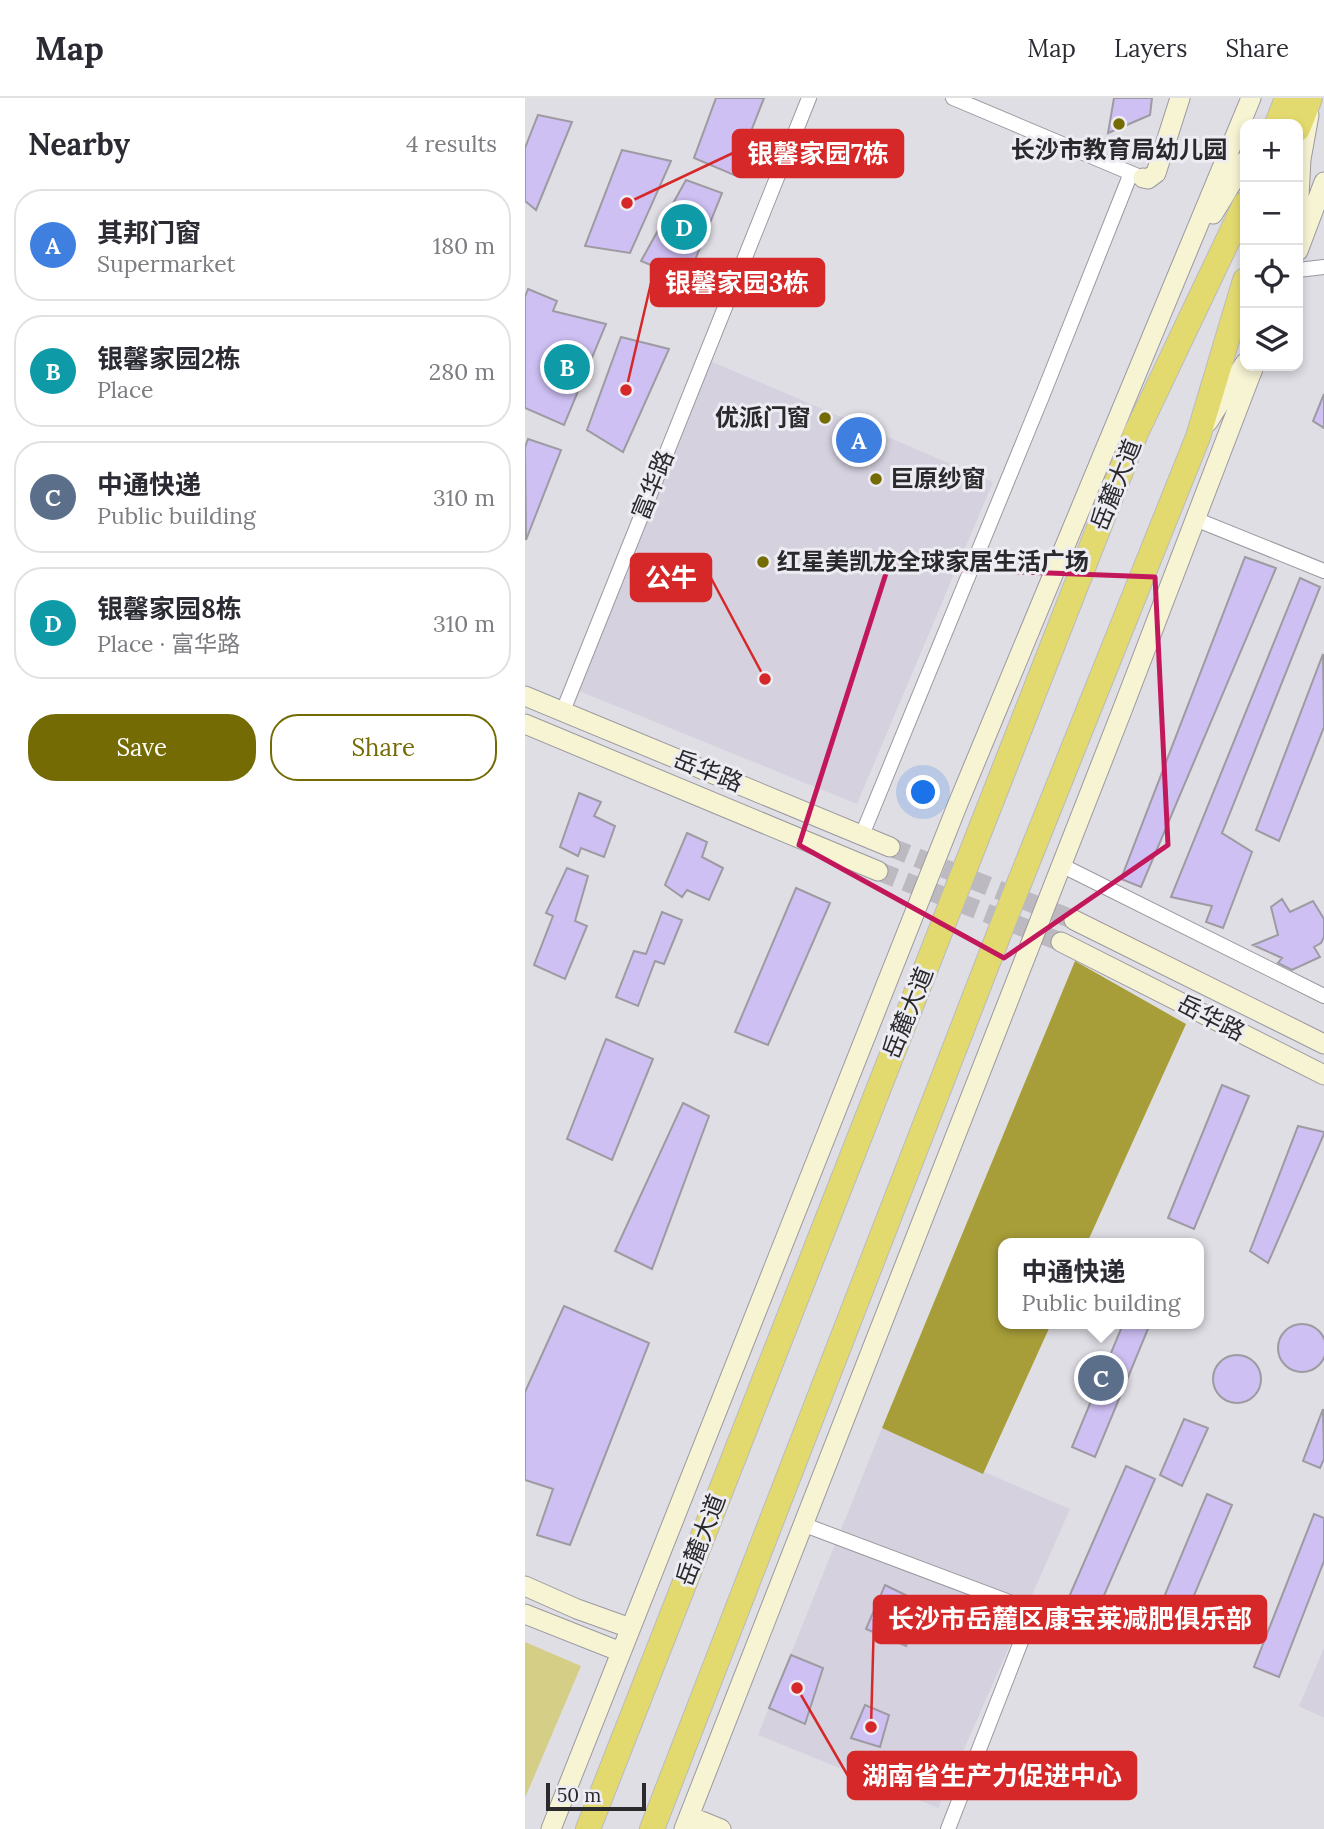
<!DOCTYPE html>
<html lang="en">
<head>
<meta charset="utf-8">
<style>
  body { margin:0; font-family:Lora,"Noto Sans SC",serif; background:#f2f2f3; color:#2b2b33 }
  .controls { position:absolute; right:21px; top:21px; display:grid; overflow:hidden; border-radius:14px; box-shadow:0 4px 10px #0003 }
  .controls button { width:63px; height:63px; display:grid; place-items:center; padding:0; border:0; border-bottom:2px solid #e1e1e2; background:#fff; color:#2b2b33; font:35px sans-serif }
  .scale { position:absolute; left:21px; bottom:18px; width:100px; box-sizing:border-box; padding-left:7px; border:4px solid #2a292c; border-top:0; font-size:19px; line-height:24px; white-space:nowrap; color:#2a292c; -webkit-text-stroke:5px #edecf2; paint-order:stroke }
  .you { position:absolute; left:399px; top:695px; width:24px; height:24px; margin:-18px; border:5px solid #fff; border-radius:50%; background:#1a73e8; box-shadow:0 0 0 10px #1a73e833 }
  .badge { display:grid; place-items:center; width:46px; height:46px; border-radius:50%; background:#746b05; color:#fff; font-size:23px; font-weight:700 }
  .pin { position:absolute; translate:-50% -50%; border:4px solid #fff; box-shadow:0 2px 7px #0006 }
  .popup { position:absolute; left:473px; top:1140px; width:206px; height:91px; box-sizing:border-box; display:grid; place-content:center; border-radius:14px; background:#fff; filter:drop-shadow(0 2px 5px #0005); font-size:23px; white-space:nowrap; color:#7c7c81 }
  .popup b { font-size:26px; color:#2b2b33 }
  .popup::after { content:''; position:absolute; left:50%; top:100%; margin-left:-14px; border:14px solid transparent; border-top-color:#fff }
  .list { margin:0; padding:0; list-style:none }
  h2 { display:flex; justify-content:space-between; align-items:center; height:91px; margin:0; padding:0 28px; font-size:30px }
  h2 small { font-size:23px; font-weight:400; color:#7c7c81 }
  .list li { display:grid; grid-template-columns:46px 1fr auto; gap:21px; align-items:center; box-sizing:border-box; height:112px; margin:0 14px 14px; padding:0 14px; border:2px solid #e1e1e2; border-radius:28px }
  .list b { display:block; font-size:26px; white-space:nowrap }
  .list p { margin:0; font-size:23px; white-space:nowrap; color:#7c7c81 }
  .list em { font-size:23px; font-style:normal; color:#7c7c81 }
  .actions { display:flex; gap:14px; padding:21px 28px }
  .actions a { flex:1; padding:16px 0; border:2px solid #746b05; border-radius:28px; text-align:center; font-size:24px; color:#746b05 }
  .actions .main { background:#746b05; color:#fff }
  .icon { flex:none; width:38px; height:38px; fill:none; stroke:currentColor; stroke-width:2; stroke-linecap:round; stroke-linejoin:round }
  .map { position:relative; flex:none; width:799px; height:1731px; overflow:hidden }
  header { display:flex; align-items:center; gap:42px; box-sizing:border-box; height:98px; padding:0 35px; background:#fff; border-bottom:2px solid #e1e1e2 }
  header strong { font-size:33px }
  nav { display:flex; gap:38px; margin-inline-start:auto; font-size:24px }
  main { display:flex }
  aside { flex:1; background:#fff }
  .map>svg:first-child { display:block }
</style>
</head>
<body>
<header>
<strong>Map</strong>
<nav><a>Map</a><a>Layers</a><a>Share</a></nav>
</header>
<main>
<aside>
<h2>Nearby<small>4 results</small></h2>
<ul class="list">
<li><span class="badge" style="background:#3f7fe0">A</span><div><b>其邦门窗</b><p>Supermarket</p></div><em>180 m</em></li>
<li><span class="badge" style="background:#0f9aa8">B</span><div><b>银馨家园2栋</b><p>Place</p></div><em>280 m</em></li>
<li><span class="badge" style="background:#5c6f8a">C</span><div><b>中通快递</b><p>Public building</p></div><em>310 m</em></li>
<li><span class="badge" style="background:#0f9aa8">D</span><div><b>银馨家园8栋</b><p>Place · 富华路</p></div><em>310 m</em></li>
</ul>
<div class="actions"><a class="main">Save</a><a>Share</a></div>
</aside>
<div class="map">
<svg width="799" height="1731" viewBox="0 0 799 1731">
  <rect width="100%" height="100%" fill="#e0dee5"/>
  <path fill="#d5d1df" d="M 183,262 L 468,384 L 332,706 L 54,593 Z
    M 357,1330 L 545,1411 L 413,1710 L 233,1637 Z
    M 799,1550 L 799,1620 L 774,1608 Z"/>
  <path fill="#d4ce86" d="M 0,1544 L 56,1568 L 0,1700 Z"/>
  <path fill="#a79e39" d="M 550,863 L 661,926 L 562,1145 L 478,1145 L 478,1226 L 526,1226 L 458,1376 L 357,1330 Z"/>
  <path fill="#cec0f3" stroke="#9d9ba1" stroke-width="2" d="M 191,0 L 239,0 L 209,77 L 169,60 Z
    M 589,0 L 627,0 L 625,17 L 583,35 Z
    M 13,17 L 47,24 L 11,112 L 0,103 L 0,50 Z
    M 97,52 L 146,63 L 105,155 L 60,148 Z
    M 161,82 L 197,95 L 162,182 L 116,163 Z
    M 3,191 L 32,203 L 28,213 L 81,226 L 39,327 L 0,310 L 0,199 Z
    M 96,239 L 144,251 L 98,354 L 62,332 Z
    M 799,296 L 799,330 L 788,323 Z
    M 3,341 L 36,352 L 1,442 L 0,349 Z
    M 720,459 L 751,470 L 616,789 L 596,781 Z
    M 775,480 L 795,489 L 697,735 L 727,754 L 698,830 L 681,824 L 687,808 L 646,799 Z
    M 798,556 L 799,629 L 754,743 L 731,732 Z
    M 54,695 L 76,704 L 69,718 L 90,728 L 79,759 L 56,750 L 53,758 L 35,749 Z
    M 162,735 L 182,744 L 177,759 L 198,770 L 184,802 L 162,792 L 157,799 L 140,787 Z
    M 42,770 L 63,778 L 50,823 L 62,828 L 40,881 L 9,867 L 28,818 L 21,815 Z
    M 271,790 L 305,805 L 243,947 L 210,934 Z
    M 757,801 L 765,814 L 788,803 L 799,821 L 799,839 L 796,845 L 789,849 L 795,859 L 767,872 L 753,865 L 757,860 L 728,847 L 753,837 L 746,809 Z
    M 137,814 L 157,822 L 139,866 L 130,863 L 113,908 L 91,899 L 109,853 L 121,856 Z
    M 81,941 L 128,961 L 87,1062 L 42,1041 Z
    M 697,987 L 724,998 L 669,1131 L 643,1120 Z
    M 158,1005 L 184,1018 L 127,1171 L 90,1153 Z
    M 773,1028 L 799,1034 L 799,1036 L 743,1165 L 725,1153 Z
    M 39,1208 L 124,1245 L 45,1447 L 12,1437 L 28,1391 L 0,1382 L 0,1294 Z
    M 598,1226 L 625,1226 L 570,1359 L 547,1349 Z
    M753 1250a24 24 0 1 1 48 0a24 24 0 1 1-48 0Z
    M688 1281a24 24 0 1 1 48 0a24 24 0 1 1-48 0Z
    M 798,1311 L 799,1361 L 795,1370 L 778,1363 Z
    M 659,1321 L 683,1330 L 657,1388 L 635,1377 Z
    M 601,1368 L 630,1381 L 573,1511 L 544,1499 Z
    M 682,1396 L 707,1407 L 649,1545 L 624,1535 Z
    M 789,1416 L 799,1420 L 799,1463 L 754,1579 L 729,1569 Z
    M 360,1487 L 397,1505 L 381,1548 L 341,1531 Z
    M 266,1557 L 298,1570 L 280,1626 L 244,1610 Z
    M 340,1607 L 364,1617 L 355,1649 L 326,1640 Z"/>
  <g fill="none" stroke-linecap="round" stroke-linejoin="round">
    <path stroke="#bcbac0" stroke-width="19" stroke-dasharray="19 10" stroke-linecap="butt" d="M 365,749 L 549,822
      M 353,773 L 536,844"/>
    <g stroke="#9b999f" stroke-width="16">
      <path id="street" d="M 428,0 L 613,78
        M 773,172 L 799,169
        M 670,421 L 799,473
        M 38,613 L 284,0
        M 337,737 L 518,296 L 606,75
        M 536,767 L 799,898
        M 277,1426 L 508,1513 L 423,1731"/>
    </g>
    <g stroke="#9b999f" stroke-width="21">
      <path id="secondary" d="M 618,80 L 623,81 L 631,75 L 655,0
        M 688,116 L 720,63
        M 773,117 L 776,61 L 784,17
        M 773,153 L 799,84
        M 683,324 L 720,265
        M 0,598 L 365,749
        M 0,626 L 353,773
        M 549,822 L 799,946
        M 536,844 L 799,977
        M 0,1488 L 52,1511 L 105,1530
        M 0,1516 L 96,1554
        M 164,1718 L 196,1731
        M 26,1731 L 432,708 L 726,0
        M 159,1731 L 598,610 L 729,268"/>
    </g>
    <g stroke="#bbb" stroke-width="26">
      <path id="highway" d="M 752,26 L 762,0
        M 773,31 L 785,0
        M 63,1731 L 611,335 L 720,106
        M 127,1731 L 479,823 L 673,339 L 720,182"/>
    </g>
    <use href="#street" stroke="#fff" stroke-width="14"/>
    <use href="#secondary" stroke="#f7f4d4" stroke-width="19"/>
    <use href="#highway" stroke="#e3da6f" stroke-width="24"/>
  </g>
  <path fill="none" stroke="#c2185b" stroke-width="5" stroke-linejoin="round" d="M 363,469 L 630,479 L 643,747 L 479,860 L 274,747 Z"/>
  <g fill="#746b05" stroke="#edecf2" stroke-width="2.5">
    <circle cx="594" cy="26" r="7"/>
    <circle cx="300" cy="320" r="7"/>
    <circle cx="351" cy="381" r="7"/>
    <circle cx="238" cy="464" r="7"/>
  </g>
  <g text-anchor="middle" stroke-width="6" stroke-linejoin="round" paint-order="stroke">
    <g font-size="24" font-weight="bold" fill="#2a292c" stroke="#edecf2" text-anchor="start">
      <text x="594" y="60" text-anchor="middle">长沙市教育局幼儿园</text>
      <text x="286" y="328" text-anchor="end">优派门窗</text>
      <text x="365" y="389">巨原纱窗</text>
      <text x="252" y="472">红星美凯龙全球家居生活广场</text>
    </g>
    <g font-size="24" fill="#2a292c" stroke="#edecf2">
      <text transform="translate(128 387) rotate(-68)" y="8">富华路</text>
      <text transform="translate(591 387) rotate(-68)" y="8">岳麓大道</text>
      <text transform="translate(183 673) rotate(22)" y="8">岳华路</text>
      <text transform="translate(383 915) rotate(-68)" y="8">岳麓大道</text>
      <text transform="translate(686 920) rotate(27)" y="8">岳华路</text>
      <text transform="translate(176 1442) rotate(-69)" y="8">岳麓大道</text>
    </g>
  </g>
  <path fill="none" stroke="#d62828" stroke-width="2.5" d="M102 105L208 55M101 292L126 185M240 581L186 480M346 1629L349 1521M272 1590L323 1678"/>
  <g fill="#d62828" stroke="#edecf2" stroke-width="2.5">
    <circle cx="102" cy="105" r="7"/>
    <circle cx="101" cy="292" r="7"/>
    <circle cx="240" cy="581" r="7"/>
    <circle cx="346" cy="1629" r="7"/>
    <circle cx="272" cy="1590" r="7"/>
  </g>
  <g fill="#d62828" stroke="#d62828" stroke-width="2.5">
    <rect x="208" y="32" width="170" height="47" rx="7"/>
    <rect x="126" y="161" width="173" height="47" rx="7"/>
    <rect x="106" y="456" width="80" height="47" rx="7"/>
    <rect x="349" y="1498" width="392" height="47" rx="7"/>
    <rect x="323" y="1654" width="288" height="47" rx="7"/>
  </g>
  <g font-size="26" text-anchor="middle" font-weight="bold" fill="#fff">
    <text x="293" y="65">银馨家园7栋</text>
    <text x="212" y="194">银馨家园3栋</text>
    <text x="146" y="489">公牛</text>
    <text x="545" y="1530">长沙市岳麓区康宝莱减肥俱乐部</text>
    <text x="467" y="1687">湖南省生产力促进中心</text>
  </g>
</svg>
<div class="controls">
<button>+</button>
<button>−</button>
<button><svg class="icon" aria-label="locate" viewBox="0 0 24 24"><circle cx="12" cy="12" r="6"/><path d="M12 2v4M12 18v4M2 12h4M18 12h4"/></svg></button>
<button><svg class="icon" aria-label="layers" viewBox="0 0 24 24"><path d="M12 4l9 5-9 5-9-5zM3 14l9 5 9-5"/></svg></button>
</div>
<div class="scale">50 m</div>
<div class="you"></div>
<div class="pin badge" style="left:334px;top:342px;background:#3f7fe0">A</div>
<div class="pin badge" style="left:42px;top:269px;background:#0f9aa8">B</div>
<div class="pin badge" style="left:576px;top:1280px;background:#5c6f8a">C</div>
<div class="popup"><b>中通快递</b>Public building</div>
<div class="pin badge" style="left:159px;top:129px;background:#0f9aa8">D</div>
</div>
</main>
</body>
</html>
